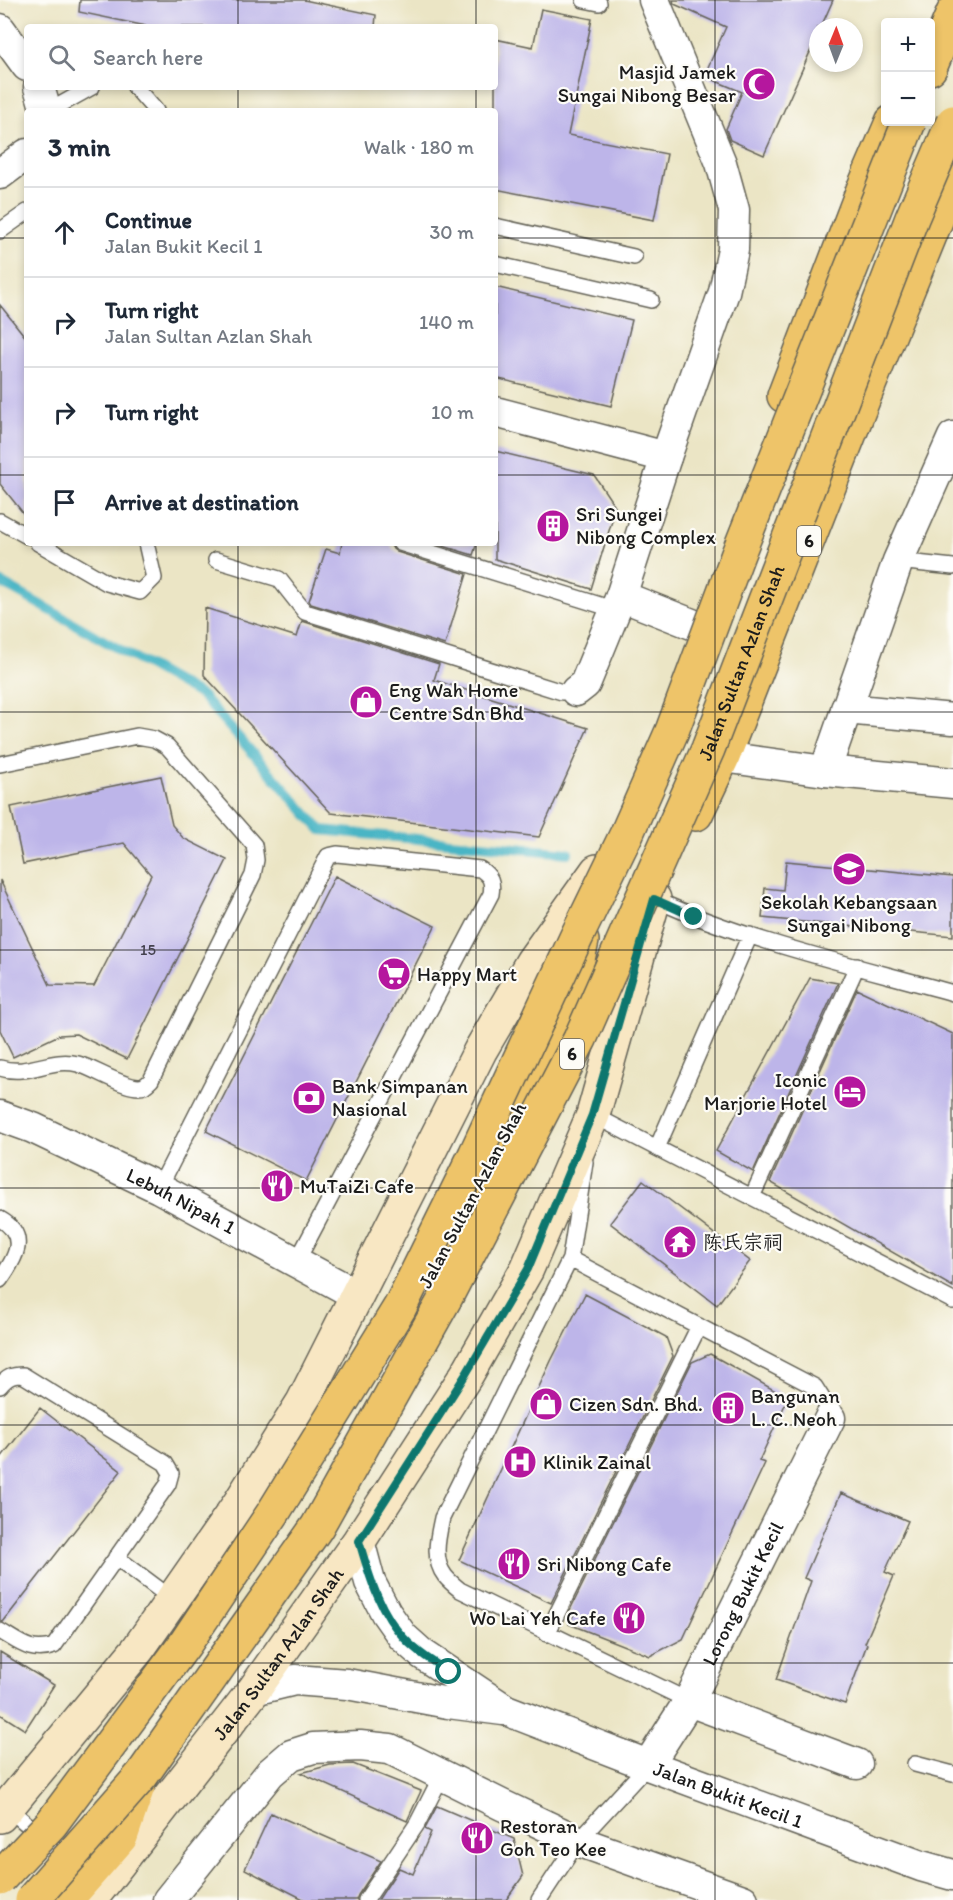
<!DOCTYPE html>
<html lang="en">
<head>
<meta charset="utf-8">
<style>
  body { margin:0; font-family:Itim,"LXGW WenKai TC",sans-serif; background:#f2f2f3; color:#1f2937 }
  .controls { position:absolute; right:18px; top:18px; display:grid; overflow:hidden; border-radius:6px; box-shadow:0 3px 9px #0003 }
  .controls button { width:54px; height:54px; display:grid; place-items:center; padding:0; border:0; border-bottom:2px solid #e0e1e3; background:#fff; color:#1f2937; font:30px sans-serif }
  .compass { position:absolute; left:809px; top:18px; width:54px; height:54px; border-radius:50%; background:#fff; box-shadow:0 3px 9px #0003; rotate:1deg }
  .stop { position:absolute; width:18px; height:18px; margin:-14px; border:4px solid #0f766e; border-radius:50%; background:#fff }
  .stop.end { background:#0f766e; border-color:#fff; box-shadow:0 2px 6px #0008 }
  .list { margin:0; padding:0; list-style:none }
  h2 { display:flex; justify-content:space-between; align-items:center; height:78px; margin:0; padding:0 24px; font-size:26px }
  h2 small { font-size:20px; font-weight:400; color:#747a83 }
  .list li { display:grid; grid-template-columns:39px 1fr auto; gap:18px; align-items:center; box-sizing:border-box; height:90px; padding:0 24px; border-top:2px solid #e0e1e3 }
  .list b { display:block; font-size:22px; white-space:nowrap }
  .list p { margin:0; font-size:20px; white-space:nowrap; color:#747a83 }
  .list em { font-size:20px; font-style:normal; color:#747a83 }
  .icon { flex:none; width:33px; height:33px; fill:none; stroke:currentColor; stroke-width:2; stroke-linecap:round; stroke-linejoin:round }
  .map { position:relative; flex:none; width:953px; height:1900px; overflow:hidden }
  .search { position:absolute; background:#fff; box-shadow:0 3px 9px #0003; left:24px; top:24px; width:474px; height:66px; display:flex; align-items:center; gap:15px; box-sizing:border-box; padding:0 21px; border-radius:6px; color:#747a83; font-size:22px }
  .panel { position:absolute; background:#fff; box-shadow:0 3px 9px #0003; left:24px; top:108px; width:474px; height:438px; border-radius:6px }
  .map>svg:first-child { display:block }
</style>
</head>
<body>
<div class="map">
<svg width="953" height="1900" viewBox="0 0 953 1900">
  <rect width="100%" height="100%" fill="#fdfcf7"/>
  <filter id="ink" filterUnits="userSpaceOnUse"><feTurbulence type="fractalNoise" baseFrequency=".0167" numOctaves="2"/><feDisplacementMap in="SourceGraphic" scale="12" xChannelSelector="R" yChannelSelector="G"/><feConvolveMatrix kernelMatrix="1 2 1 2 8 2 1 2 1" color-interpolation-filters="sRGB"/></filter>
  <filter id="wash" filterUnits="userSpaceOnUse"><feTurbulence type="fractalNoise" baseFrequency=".008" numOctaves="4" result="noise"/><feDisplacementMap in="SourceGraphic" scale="24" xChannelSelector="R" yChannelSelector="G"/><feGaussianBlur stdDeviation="1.35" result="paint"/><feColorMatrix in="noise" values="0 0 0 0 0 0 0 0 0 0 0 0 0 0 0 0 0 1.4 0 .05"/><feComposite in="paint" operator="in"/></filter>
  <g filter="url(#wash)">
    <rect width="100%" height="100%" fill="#ebe5c5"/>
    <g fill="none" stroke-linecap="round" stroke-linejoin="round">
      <path stroke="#49b5c5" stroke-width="10" d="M 0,582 L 202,696 L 321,830 L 568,853"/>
    </g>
    <g id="blocks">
      <path fill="#bdb5e9" d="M 80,0 L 304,0 L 376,15 L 375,27 L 151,27 L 79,12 Z
        M 673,0 L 833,0 L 821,27 L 818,27 L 818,34 L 764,155 L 730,140 L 726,129 L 742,92 L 704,76 L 726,27 L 674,4 Z
        M 541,9 L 592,19 L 568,135 L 667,154 L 654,220 L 495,189 L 495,39 L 533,47 Z
        M 495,287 L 632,320 L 611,406 L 495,378 Z
        M 0,305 L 27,339 L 27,518 L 0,484 Z
        M 495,451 L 594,475 L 616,508 L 591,589 L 495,559 Z
        M 342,543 L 390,543 L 393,549 L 397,552 L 467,574 L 445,645 L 311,604 L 309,601 L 326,549 L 340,553 Z
        M 433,543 L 477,543 L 473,555 Z
        M 205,608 L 297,637 L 302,621 L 439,664 L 434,680 L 588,728 L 539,837 L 331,813 L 204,675 Z
        M 161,776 L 172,825 L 183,838 L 227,860 L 127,1059 L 76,1034 L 59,1035 L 13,1057 L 0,1030 L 0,880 L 50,985 L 94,986 L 151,875 L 124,843 L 23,864 L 11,807 Z
        M 786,861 L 953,877 L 953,936 L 762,918 L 765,888 L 783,890 Z
        M 335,876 L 435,926 L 306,1181 L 206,1131 Z
        M 810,978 L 838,983 L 753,1172 L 716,1151 Z
        M 857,989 L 953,1034 L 953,1287 L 770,1182 Z
        M 643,1180 L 750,1261 L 717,1305 L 610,1223 Z
        M 585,1294 L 666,1337 L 673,1356 L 551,1603 L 459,1560 L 551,1361 Z
        M 710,1354 L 788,1398 L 759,1461 L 765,1463 L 683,1639 L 650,1656 L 569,1624 L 574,1614 L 569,1612 L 692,1362 Z
        M 40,1408 L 121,1471 L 3,1622 L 0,1621 L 0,1459 Z
        M 841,1493 L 908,1521 L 885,1572 L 894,1576 L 865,1643 L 867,1644 L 845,1704 L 776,1680 L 811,1581 L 804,1578 Z
        M 0,1652 L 54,1685 L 25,1730 L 0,1714 Z
        M 353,1764 L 421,1791 L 407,1821 L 301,1773 L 330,1765 Z
        M 437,1806 L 514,1839 L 523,1876 L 506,1900 L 378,1900 L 399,1868 L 413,1874 L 431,1832 L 425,1829 Z
        M 271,1813 L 381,1861 L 358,1895 L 356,1900 L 305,1900 L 245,1869 Z"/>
    </g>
  </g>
  <g filter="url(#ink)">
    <use href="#blocks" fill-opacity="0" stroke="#646257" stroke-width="1.5"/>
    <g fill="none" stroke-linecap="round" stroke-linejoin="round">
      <g stroke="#646257" stroke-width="18">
        <path id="lane" d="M 584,0 L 599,3
          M 135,87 L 156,111
          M 49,111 L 92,87
          M 495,226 L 634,257
          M 0,231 L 27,212
          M 495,264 L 651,300
          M 0,521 L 27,536
          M 38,543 L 107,583 L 140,592 L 154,578 L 146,543
          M 400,543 L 616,610
          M 216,560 L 279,579 L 305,612 L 562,692 L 576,691
          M 898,561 L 953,567
          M 0,764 L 137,736 L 154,739 L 167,746 L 254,845 L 256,860 L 253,875 L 151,1080 C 149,1082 147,1084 144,1086 C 130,1092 94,1068 78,1064 C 50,1057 29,1077 0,1068
          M 654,899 C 749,942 853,965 953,993
          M 592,1117 L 593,1115 L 953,1301
          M 657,1148 L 750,935
          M 585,1162 L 570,1259 L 442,1518 C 438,1537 432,1559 445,1576 C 449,1581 455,1586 460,1590 L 689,1701
          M 159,1188 L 328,856 L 337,854 L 480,869 C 491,876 493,882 491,894 L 297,1261
          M 752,1197 L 857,966
          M 0,1219 C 30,1236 15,1259 0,1280
          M 570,1259 L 815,1387 L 827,1406 L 830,1418
          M 0,1386 C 7,1377 12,1375 23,1375 L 165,1463 L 171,1473 L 168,1484 L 54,1646 C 31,1654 19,1642 0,1631
          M 116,1557 L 172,1599
          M 547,1634 L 699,1326
          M 915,1764 L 953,1774
          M 4,1805 L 46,1840 L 62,1856
          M 366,1900 L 417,1824 L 442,1775
          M 539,1900 L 578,1841 L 648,1765"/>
      </g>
      <g stroke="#646257" stroke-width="33">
        <g id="street">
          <path d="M 0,29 L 27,66"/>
          <path d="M 39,87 L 46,111"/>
          <path d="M 0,174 L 27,154"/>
          <path d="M 495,412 L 666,457"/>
          <path d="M 621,596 L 697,626"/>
          <path d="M 576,691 L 585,684 L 621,596 L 666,457 L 724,292 L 733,250 L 734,210 L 721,163 L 654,0"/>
          <path d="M 846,709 L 953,719"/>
          <path d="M 723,757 L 825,771 L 953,783"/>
          <path d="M 825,771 L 898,561 L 953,437"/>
          <path id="s1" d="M 0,1116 L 33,1128 L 159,1188 L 357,1295"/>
          <path id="s2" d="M 359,1541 L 370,1582 L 386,1613 L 403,1637 L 422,1654 L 506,1710 L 648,1765 L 921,1866 L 953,1875"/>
          <path d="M 254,1690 L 295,1680 L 347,1684 L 448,1703 L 503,1710"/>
          <path d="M 689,1701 L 857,1764"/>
          <path id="s3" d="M 648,1765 L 689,1701 L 830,1418"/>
          <path d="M 168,1900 L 270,1773 L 291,1755 L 313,1748 L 360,1746 L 390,1749 L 502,1805 L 578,1841 L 743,1900"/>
        </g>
      </g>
      <g stroke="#646257" stroke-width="36">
        <g id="secondary">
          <path d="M 0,1816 L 138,1649 L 239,1504 L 303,1402 L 480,1051 L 532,962 L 597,871"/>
          <path id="s4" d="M 90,1900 L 254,1690 L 359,1541 L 467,1374 L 527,1269 L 593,1115 L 654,899"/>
        </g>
      </g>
      <g stroke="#646257" stroke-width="36">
        <path id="primary" d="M 784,396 L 864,187 L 892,122
          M 696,814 L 723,757 L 863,400 L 953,179
          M 434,1270 L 467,1211 L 568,1005 L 582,941"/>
      </g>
      <g stroke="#646257" stroke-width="36">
        <path id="highway" d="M 930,68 L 953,13
          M 66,1900 L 121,1837 L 142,1775"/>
      </g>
      <use href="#lane" stroke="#fff" stroke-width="15"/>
      <use href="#street" stroke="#fff" stroke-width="30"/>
      <use href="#secondary" stroke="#f8e7c3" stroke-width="33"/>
      <use href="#primary" stroke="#eec469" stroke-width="33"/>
      <use href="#highway" stroke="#eec469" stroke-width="33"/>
      <g stroke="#646257" stroke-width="36" stroke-linecap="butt">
        <g id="highway-bridge">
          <path d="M 0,1878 L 51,1824 L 185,1644 L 273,1513 L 400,1307 L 475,1155 L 576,938 L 627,833 L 672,731 L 738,554 L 909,122"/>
          <path id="s5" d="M 32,1900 L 142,1775 L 317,1527 L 446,1297 L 580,1039 L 708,749 L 912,218 L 953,122"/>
        </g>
      </g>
      <use href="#highway-bridge" stroke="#eec469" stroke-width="33"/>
    </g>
  </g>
  <g fill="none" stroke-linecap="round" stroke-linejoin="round" filter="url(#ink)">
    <path stroke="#0f766e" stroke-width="8" d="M 449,1672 C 433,1662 417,1652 404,1638 C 379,1612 369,1575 359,1541 L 466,1374 L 528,1269 L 592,1115 L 654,899 L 694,917"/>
  </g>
  <path fill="none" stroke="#1c1c1c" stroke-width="1.5" stroke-opacity="0.55" d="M 238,0 L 238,27M 476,0 L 476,27M 715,0 L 715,1900M 238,87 L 238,111M 476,87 L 476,111M 0,238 L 27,238M 495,238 L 953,238M 0,475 L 27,475M 495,475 L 953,475M 238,543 L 238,1900M 476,543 L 476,1900M 0,712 L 953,712M 0,950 L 953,950M 0,1188 L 953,1188M 0,1425 L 953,1425M 0,1663 L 953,1663"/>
  <defs>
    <g id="mosque-disc" transform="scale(1.725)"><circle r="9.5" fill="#b5179e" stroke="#fdfcf7"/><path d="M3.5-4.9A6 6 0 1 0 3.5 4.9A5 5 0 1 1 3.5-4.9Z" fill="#fff"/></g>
    <g id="building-disc" transform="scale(1.725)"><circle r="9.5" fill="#b5179e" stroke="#fdfcf7"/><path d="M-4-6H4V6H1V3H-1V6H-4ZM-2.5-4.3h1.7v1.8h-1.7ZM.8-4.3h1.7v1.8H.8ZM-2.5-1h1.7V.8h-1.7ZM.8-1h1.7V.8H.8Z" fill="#fff"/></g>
    <g id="shop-disc" transform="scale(1.725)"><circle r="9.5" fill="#b5179e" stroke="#fdfcf7"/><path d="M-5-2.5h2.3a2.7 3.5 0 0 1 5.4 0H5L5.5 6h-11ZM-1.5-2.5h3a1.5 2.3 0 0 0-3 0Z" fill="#fff"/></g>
    <g id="school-disc" transform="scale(1.725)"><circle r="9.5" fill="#b5179e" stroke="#fdfcf7"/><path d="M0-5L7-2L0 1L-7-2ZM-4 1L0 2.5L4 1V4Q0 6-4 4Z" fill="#fff"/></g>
    <g id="supermarket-disc" transform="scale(1.725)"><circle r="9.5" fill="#b5179e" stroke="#fdfcf7"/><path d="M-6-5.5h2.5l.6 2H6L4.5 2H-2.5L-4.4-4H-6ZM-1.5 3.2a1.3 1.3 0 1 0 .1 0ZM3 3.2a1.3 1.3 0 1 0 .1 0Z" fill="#fff"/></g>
    <g id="hotel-disc" transform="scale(1.725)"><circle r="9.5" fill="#b5179e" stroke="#fdfcf7"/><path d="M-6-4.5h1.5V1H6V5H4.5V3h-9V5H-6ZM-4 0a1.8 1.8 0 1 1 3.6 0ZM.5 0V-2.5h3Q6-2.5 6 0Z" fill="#fff"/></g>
    <g id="bank-disc" transform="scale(1.725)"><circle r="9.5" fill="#b5179e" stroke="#fdfcf7"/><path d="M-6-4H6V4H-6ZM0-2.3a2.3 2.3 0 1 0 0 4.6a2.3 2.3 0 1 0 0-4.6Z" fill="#fff"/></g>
    <g id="restaurant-disc" transform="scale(1.725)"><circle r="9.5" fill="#b5179e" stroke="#fdfcf7"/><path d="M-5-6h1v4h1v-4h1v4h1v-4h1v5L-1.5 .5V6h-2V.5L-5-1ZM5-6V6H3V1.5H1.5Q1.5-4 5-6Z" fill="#fff"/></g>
    <g id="temple-disc" transform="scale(1.725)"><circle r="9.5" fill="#b5179e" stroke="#fdfcf7"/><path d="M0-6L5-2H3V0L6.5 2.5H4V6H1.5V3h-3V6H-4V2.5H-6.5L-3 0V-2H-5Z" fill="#fff"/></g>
    <g id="hospital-disc" transform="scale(1.725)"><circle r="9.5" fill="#b5179e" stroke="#fdfcf7"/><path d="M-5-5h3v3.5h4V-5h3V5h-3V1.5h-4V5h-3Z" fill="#fff"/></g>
  </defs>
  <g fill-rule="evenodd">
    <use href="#mosque-disc" x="759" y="84"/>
    <use href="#building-disc" x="553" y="526"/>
    <use href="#shop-disc" x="366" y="702"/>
    <use href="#school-disc" x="849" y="869"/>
    <use href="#supermarket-disc" x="394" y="974"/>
    <use href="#hotel-disc" x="850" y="1092"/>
    <use href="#bank-disc" x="309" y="1098"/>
    <use href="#restaurant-disc" x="277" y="1186"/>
    <use href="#temple-disc" x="680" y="1242"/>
    <use href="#shop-disc" x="546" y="1404"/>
    <use href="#building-disc" x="728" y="1408"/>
    <use href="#hospital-disc" x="520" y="1462"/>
    <use href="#restaurant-disc" x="514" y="1564"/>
    <use href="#restaurant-disc" x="629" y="1618"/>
    <use href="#restaurant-disc" x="477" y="1838"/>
  </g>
  <g text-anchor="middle" stroke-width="4.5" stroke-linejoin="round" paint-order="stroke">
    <g font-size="16" fill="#44424f">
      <text x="148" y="955">15</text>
    </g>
    <g fill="#fdfcf7" stroke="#605f5e" stroke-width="1.5">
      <rect x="797" y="526" width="24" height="30" rx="4.5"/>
      <rect x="560" y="1039" width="24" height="30" rx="4.5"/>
    </g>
    <g font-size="18" font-weight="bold" fill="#1c1c1c">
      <text x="809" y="547">6</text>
      <text x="572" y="1060">6</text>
    </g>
    <g font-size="20" fill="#1c1c1c" stroke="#fdfcf7" text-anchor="start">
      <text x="736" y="79" text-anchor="end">Masjid Jamek<tspan x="736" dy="23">Sungai Nibong Besar</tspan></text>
      <text x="576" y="521">Sri Sungei<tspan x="576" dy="23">Nibong Complex</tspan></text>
      <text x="389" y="697">Eng Wah Home<tspan x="389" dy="23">Centre Sdn Bhd</tspan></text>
      <text x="849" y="909" text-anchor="middle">Sekolah Kebangsaan<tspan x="849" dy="23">Sungai Nibong</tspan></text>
      <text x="417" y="981">Happy Mart</text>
      <text x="827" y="1087" text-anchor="end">Iconic<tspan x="827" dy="23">Marjorie Hotel</tspan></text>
      <text x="332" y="1093">Bank Simpanan<tspan x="332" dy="23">Nasional</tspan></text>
      <text x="300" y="1193">MuTaiZi Cafe</text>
      <text x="703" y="1249">陈氏宗祠</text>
      <text x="751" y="1403">Bangunan<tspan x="751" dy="23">L. C. Neoh</tspan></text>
      <text x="569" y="1411">Cizen Sdn. Bhd.</text>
      <text x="543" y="1469">Klinik Zainal</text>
      <text x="537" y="1571">Sri Nibong Cafe</text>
      <text x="606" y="1625" text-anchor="end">Wo Lai Yeh Cafe</text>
      <text x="500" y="1833">Restoran<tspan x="500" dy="23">Goh Teo Kee</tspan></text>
    </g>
    <g font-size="20" fill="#1c1c1c" stroke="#fdfcf7">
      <text dy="7" stroke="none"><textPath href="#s5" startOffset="1434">Jalan Sultan Azlan Shah</textPath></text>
      <text transform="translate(472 1195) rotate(-62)" y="7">Jalan Sultan Azlan Shah</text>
      <text dy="7" stroke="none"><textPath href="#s1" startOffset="200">Lebuh Nipah 1</textPath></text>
      <text dy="7" stroke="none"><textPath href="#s3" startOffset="196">Lorong Bukit Kecil</textPath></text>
      <text dy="7" stroke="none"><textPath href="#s4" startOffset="310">Jalan Sultan Azlan Shah</textPath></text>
      <text dy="7" stroke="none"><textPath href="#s2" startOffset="471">Jalan Bukit Kecil 1</textPath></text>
    </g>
  </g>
</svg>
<div class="controls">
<button>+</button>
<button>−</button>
</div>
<svg class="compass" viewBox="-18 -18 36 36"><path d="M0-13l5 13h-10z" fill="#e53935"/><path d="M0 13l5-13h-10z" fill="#747a83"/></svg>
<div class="stop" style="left:449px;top:1672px"></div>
<div class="stop end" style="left:694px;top:917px"></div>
<div class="search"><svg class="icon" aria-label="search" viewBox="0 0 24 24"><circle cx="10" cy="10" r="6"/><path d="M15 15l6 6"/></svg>Search here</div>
<section class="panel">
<h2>3 min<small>Walk · 180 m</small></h2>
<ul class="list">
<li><svg class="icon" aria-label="ahead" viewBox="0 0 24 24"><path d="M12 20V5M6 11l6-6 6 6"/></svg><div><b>Continue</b><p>Jalan Bukit Kecil 1</p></div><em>30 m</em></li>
<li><svg class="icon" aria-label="right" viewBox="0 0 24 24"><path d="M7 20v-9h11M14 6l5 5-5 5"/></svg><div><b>Turn right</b><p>Jalan Sultan Azlan Shah</p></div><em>140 m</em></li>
<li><svg class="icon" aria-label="right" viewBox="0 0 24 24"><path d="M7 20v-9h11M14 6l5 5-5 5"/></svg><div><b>Turn right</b></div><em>10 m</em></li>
<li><svg class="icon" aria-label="arrive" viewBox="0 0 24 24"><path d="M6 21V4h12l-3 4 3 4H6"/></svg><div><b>Arrive at destination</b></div></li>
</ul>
</section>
</div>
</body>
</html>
